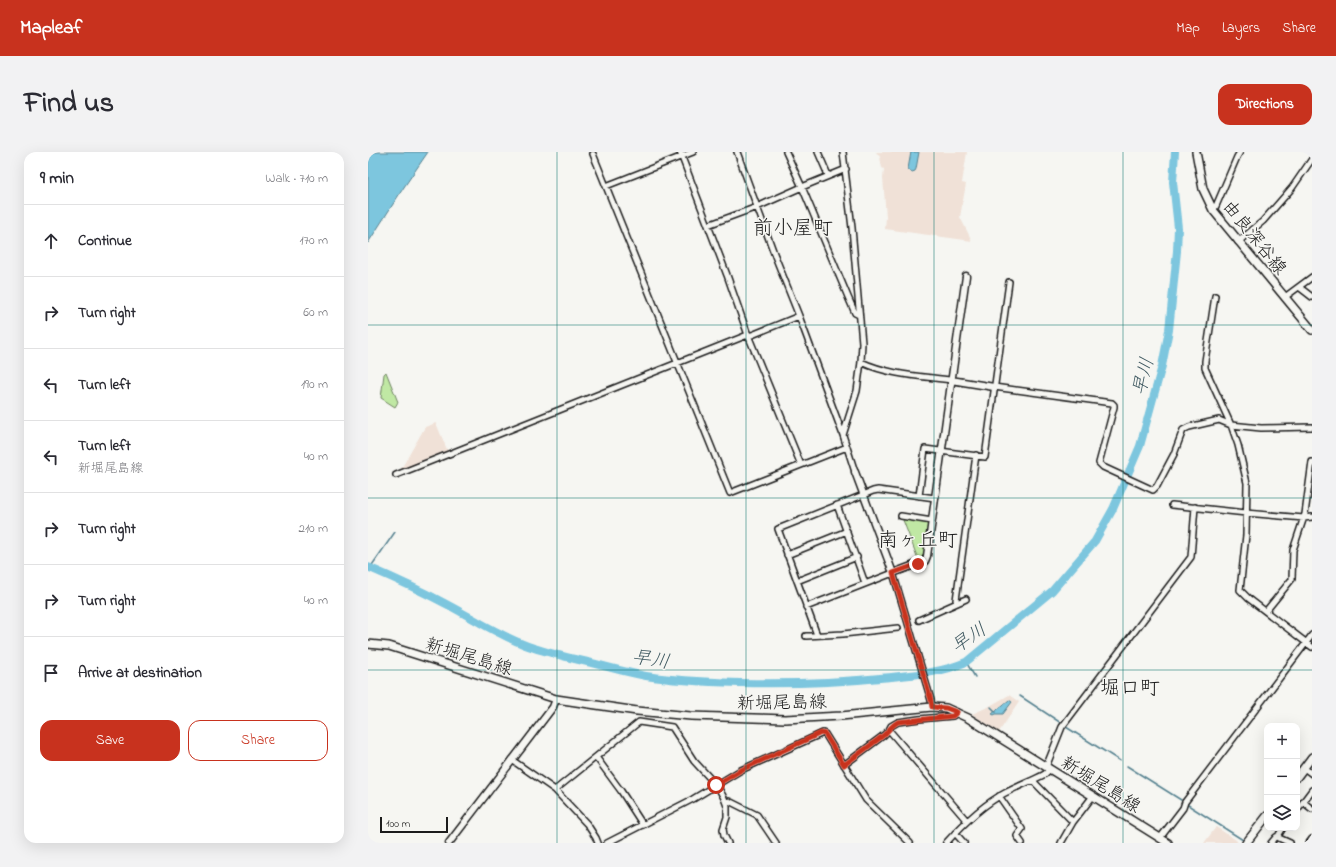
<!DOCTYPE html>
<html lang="en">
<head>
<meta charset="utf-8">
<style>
  body { margin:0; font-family:"Indie Flower","Klee One",sans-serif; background:#f2f2f3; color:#2b2b33 }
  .controls { position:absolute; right:12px; bottom:12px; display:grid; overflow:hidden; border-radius:8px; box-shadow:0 4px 16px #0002 }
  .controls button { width:36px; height:36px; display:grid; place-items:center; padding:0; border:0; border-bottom:1px solid #e1e1e2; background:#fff; color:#2b2b33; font:20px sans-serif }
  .scale { position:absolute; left:12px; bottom:10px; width:68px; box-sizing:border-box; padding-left:4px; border:2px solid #1c1c1c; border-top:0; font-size:11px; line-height:14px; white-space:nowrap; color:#1c1c1c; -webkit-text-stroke:3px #f6f6f2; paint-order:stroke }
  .stop { position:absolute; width:12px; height:12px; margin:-9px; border:3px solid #c8321e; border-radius:50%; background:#fff }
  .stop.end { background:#c8321e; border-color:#fff; box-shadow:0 1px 4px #0008 }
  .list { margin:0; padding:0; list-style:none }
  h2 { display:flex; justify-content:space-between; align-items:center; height:52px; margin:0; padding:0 16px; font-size:17px }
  h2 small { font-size:13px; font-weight:400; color:#7c7c81 }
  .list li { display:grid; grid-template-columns:26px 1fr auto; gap:12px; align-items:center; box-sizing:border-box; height:72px; padding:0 16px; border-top:1px solid #e1e1e2 }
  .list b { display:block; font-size:15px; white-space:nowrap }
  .list p { margin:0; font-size:13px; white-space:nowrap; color:#7c7c81 }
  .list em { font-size:13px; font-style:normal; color:#7c7c81 }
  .actions { display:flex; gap:8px; padding:12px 16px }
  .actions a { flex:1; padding:9px 0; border:1px solid #c8321e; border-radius:12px; text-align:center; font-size:14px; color:#c8321e }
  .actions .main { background:#c8321e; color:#fff }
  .icon { flex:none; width:22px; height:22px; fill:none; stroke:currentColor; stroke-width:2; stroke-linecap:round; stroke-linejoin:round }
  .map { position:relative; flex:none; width:944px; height:691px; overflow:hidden; border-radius:12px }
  header { display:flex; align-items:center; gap:24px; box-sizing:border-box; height:56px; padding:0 20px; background:#c8321e; color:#fff }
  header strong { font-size:19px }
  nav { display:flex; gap:22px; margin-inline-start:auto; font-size:14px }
  .intro { display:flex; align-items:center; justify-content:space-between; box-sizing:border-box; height:96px; padding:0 24px }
  h1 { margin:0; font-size:28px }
  .button { padding:10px 18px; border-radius:12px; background:#c8321e; color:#fff; font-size:14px; font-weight:700 }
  main { display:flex; gap:24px; padding:0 24px }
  aside { flex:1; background:#fff; border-radius:12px; box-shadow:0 4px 16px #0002 }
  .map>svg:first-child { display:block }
</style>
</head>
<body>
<header>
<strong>Mapleaf</strong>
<nav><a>Map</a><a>Layers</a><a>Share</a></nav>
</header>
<div class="intro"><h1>Find us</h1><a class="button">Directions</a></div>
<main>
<aside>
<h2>9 min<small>Walk · 710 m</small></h2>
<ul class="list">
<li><svg class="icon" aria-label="ahead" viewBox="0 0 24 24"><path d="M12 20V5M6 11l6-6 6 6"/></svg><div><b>Continue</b></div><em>170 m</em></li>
<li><svg class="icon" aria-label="right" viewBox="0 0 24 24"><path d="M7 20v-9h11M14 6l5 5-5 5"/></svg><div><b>Turn right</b></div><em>60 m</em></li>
<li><svg class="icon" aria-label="left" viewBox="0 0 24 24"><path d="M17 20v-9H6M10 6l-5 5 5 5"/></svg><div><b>Turn left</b></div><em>190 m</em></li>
<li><svg class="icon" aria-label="left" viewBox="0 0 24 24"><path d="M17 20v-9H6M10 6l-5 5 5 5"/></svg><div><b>Turn left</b><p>新堀尾島線</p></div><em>40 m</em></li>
<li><svg class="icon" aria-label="right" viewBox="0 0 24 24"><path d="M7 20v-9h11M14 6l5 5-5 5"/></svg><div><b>Turn right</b></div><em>210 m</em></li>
<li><svg class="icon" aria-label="right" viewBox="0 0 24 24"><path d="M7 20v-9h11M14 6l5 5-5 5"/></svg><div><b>Turn right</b></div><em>40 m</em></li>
<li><svg class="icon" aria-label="arrive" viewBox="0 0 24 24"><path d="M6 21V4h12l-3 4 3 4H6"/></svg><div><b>Arrive at destination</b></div></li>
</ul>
<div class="actions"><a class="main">Save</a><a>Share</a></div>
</aside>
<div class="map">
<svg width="944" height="691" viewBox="0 0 944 691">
  <rect width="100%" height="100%" fill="#f6f6f2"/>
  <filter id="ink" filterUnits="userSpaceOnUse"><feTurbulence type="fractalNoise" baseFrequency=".025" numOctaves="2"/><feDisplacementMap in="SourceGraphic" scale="8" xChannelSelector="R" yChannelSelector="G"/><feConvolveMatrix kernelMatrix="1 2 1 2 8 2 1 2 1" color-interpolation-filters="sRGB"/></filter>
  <g filter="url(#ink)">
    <path fill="#f0e1d7" d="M 508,0 L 599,0 L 594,31 L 598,32 L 592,65 L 604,89 L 517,77 L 518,65 L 515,26 L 516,17 L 514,16 L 512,5 Z
      M 68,271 L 80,300 L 34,319 L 33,317 L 57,275 Z
      M 641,543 L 651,550 L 631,580 L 604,562 L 620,555 Z
      M 848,675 L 868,688 L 870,691 L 836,691 Z"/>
    <path fill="#c0e8a4" stroke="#6e8260" d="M 18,220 L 30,250 L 27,255 L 13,246 L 16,222 Z
      M 537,366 L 561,371 L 555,406 L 550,407 L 535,368 Z"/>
    <path fill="#7dc6de" stroke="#568290" d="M 0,0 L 60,0 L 36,35 L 0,91 Z
      M 543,0 L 551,0 L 548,17 L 547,19 L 544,20 L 540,17 Z
      M 641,548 L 644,550 L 635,562 L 628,562 L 626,563 L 624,562 Z"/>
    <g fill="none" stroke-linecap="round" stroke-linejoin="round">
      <path stroke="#568290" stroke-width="1.5" d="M 2,416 L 27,380
        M 598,510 L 607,525
        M 652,544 L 693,571
        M 623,555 L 628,560
        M 698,575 L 752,609
        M 759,614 L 813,648
        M 820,653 L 875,688"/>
      <path stroke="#7dc6de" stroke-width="8" d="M 0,415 C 28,427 56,440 82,454 C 108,468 132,484 160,494 C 177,500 194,504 211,508 C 234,513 255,520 278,524 C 309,529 340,530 372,531 C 419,532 465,531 512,526 C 541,523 571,522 598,510 L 684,439 L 727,389 L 745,357 L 772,294 L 794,214 L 801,178 L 809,99 L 810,76 L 805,30 L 807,0"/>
      <g stroke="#1c1c1c" stroke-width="8">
        <path id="minor" d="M 312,0 L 359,123 L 380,183 L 433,313
          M 369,0 L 407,104 L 431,164 L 475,283 L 487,320
          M 418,0 L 434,35 L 480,145 L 487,161 L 491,163
          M 450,0 L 460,23
          M 225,2 L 362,341 L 479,295
          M 238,34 L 325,0
          M 845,58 L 848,54 L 869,5 L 872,0
          M 340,73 L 389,55 L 434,35 L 478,17
          M 870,90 L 895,69 L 924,36 L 944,7
          M 931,135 L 944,145
          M 847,144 L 837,209 L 837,216 L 863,273 L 870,293 L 879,331 L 878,383 L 872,438 L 880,446 L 944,495
          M 917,145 L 944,125
          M 493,210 C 521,223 552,224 583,228
          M 626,235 L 744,251 L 746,253 L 746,255 L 731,311 L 735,315 L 785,338 L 789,334 L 806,302 L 815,278 L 821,275 L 851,268 L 863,273 L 893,276 L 944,275
          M 475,283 L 489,239 L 493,210 L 494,191 L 484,76 L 475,0
          M 28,323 L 377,184 L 384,183 L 431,164
          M 551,344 L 557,297 L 617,305 L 641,130
          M 469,353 L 497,431
          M 804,353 L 878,361 L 936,366 L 944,365
          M 533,364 L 564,369
          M 419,403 L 479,379
          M 429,429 L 489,405
          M 589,451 L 588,448 L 608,303
          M 438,455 L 525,421 L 563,548 L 564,555
          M 898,459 L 924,427 L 925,398 L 937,362 L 944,310
          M 551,468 L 598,447
          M 449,483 L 410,377 L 505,339 L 510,338 L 567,346
          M 438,484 L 475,482 L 530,476
          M 521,578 L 599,669
          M 228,605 L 253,639 L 275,673
          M 144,608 L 187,638 L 219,672 L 228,686 L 230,691
          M 476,613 L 516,583 L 521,578 L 523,574 L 530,570 L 551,567 L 585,564 L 589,560
          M 678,615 L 694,575 L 823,405 L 827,355
          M 936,616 L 944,622
          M 665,628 L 668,632 L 705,670
          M 187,638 L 271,570 L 304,575 L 326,609 L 350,635 L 356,646 L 359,654 L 359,665 L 355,677 L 356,683 L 360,691
          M 631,644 L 654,677 L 649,684 L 654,691
          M 358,650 L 361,649 L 389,663 L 408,691
          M 935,650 L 944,657
          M 929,658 L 944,638
          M 915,676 L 910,684 L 911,686 L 922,691
          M 587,681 L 596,691
          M 792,686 L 815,656 L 817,650 L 944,483
          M 239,691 L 325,647 L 373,618 L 455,581 L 457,582 L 498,648 L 542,691
          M 578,691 C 595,672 614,653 637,641 C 650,634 664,629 677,622 L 682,617
          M 693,691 L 705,670 L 725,644
          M 903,691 L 908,685 L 910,684
          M 941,691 L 944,687"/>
      </g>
      <g stroke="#1c1c1c" stroke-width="9">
        <path id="tertiary" d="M 583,228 L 626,235
          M 487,320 L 525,421 L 557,409 L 559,404 L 598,124
          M 81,691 L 185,555 L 188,547"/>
      </g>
      <g stroke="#1c1c1c" stroke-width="10">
        <path id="secondary" d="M 828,0 L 835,37 L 845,58 L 944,178
          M 0,492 L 21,494 L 188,547 L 269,559 L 323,564 L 417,567 L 473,564 L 564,555 L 578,556 L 600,566 L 800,691
          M 929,625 L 944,605
          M 878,691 L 899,664"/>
      </g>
      <use href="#minor" stroke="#f6f6f2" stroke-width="5"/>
      <use href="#tertiary" stroke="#f6f6f2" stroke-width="6"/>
      <use href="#secondary" stroke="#f6f6f2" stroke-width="7"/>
    </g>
  </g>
  <g fill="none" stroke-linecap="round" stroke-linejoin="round" filter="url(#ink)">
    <path stroke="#c8321e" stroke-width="5" d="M 348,633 L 373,618 L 453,581 L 457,582 L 476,613 L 516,583 C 521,578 524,573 530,570 L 585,564 L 589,560 L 578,556 L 564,555 L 563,548 L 525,421 L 550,412"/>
  </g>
  <path fill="none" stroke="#0f766e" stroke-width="1" stroke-opacity="0.55" d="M 189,0 L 189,691M 378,0 L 378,691M 566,0 L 566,691M 755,0 L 755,691M 0,173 L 944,173M 0,346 L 944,346M 0,518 L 944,518"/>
  <g text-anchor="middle" stroke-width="3" stroke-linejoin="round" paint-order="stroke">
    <g font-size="18" fill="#1c1c1c" stroke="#f6f6f2">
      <text transform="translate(887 85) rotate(51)" y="6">由良深谷線</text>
      <text transform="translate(101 504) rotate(17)" y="6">新堀尾島線</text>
      <text transform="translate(414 550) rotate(-1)" y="6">新堀尾島線</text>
      <text transform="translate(733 632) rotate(32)" y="6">新堀尾島線</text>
    </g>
    <g font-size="19" font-style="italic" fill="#3e5860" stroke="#f6f6f2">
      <text transform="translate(774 224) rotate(-76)" y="7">早川</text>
      <text transform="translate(600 485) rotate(-34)" y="7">早川</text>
      <text transform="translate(283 506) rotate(9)" y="7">早川</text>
    </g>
    <g font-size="20" fill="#1c1c1c" stroke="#f6f6f2">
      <text x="425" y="82">前小屋町</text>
      <text x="550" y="394">南ヶ丘町</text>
      <text x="762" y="542">堀口町</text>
    </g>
  </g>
</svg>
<div class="controls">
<button>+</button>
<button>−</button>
<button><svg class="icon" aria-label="layers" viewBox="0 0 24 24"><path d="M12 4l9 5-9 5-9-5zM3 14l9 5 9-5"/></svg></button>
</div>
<div class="scale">100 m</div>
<div class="stop" style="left:348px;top:633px"></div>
<div class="stop end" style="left:550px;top:412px"></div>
</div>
</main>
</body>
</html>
